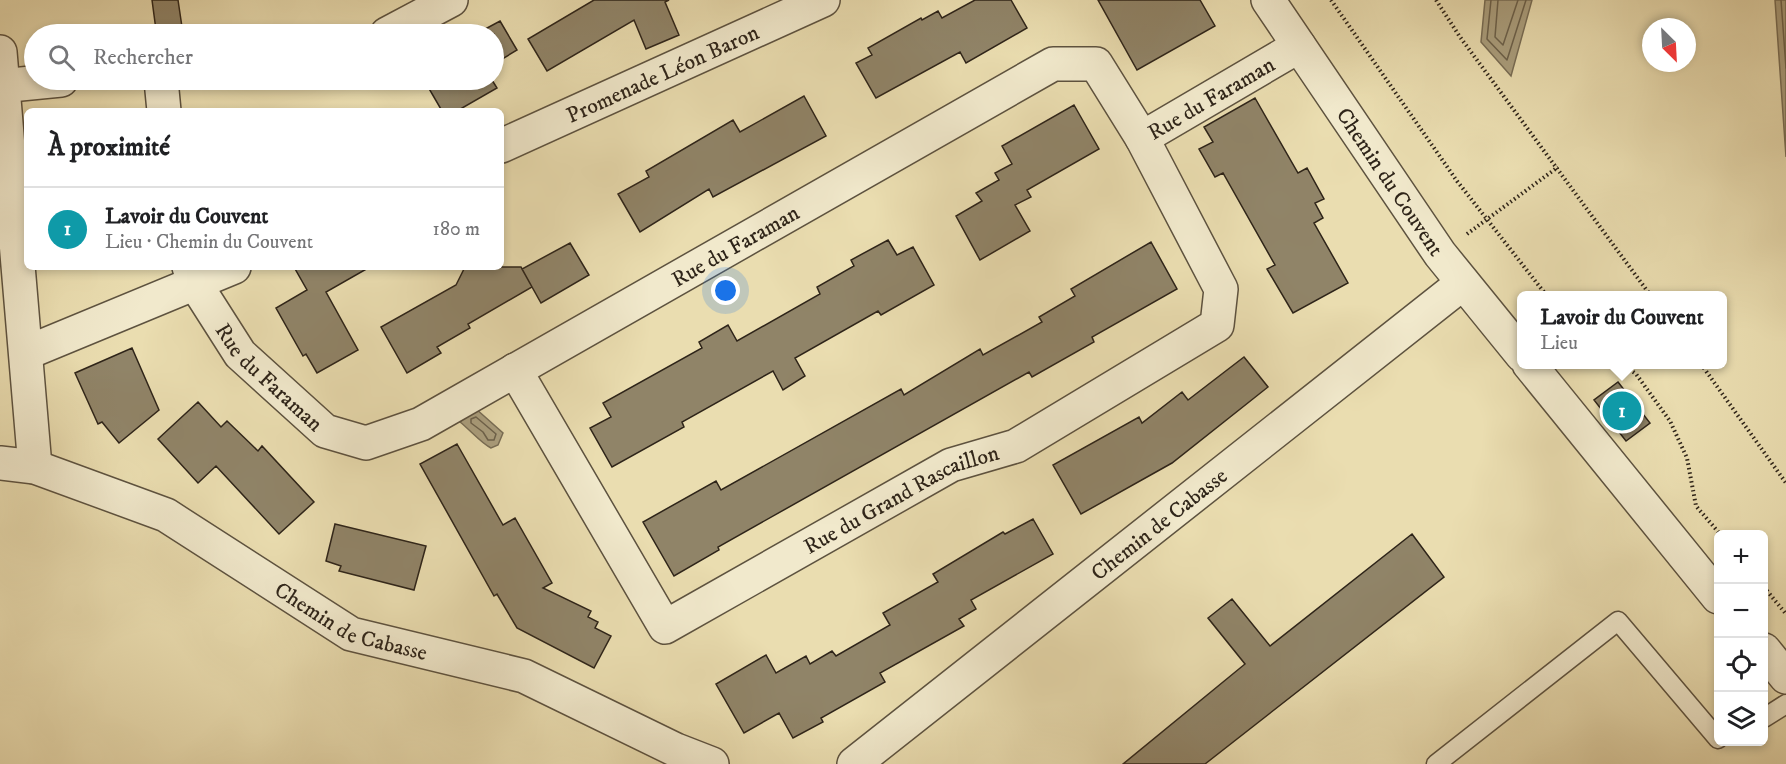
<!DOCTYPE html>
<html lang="fr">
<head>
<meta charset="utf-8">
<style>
  body { margin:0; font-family:"IM FELL DW Pica",serif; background:#f2f2f2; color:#202124 }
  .controls { position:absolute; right:18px; bottom:18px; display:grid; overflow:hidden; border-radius:9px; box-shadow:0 3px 9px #0003 }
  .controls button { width:54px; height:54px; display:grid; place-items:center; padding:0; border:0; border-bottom:2px solid #e0e0e0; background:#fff; color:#202124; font:30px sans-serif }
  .compass { position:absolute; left:1642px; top:18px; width:54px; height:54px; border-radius:50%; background:#fff; box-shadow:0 3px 9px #0003; rotate:156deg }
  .you { position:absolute; left:726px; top:291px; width:21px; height:21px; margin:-15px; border:4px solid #fff; border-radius:50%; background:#1a73e8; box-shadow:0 0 0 9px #1a73e833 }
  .badge { display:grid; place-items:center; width:39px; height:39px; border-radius:50%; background:#b45309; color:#fff; font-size:20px; font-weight:700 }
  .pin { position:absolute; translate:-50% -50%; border:3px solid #fff; box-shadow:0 2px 6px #0006 }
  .popup { position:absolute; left:1517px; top:291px; width:210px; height:78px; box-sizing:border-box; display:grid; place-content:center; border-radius:9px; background:#fff; filter:drop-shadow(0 2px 4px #0005); font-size:20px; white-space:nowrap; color:#757577 }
  .popup b { font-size:22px; color:#202124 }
  .popup::after { content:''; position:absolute; left:50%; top:100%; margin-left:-12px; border:12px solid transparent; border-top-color:#fff }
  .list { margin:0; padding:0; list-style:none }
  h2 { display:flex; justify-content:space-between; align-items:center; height:78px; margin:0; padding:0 24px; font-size:26px }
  h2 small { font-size:20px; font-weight:400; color:#757577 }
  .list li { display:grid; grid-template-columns:39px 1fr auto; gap:18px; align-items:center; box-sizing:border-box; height:84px; padding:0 24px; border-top:2px solid #e0e0e0 }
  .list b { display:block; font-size:22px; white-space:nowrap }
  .list p { margin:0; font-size:20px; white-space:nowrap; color:#757577 }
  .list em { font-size:20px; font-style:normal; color:#757577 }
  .icon { flex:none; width:33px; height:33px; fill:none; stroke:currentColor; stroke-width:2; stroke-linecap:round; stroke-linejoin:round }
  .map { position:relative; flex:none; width:1786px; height:764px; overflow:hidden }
  .search { position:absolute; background:#fff; box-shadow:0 3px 9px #0003; left:24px; top:24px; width:480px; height:66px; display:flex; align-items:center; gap:15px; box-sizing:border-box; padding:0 21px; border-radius:33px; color:#757577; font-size:22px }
  .panel { position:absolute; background:#fff; box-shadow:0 3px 9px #0003; left:24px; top:108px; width:480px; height:162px; border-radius:9px }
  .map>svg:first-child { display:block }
</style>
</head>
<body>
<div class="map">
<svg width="1786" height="764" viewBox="0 0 1786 764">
  <rect width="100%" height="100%" fill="#eaddb0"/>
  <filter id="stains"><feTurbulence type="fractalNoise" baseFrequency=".00333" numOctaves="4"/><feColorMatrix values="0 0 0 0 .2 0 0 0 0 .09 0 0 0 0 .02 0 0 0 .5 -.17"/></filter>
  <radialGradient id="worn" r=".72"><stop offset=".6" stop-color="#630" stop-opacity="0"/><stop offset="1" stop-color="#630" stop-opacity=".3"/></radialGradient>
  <path fill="#aa9e7d" stroke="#786d55" stroke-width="1.5" d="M 1485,0 L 1532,0 L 1511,76 L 1481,42 Z
    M 1775,0 L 1786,0 L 1786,157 Z
    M 475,408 L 503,433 L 498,445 L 491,448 C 482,444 469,429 460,422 Z"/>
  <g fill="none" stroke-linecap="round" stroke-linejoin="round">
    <path stroke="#6c614b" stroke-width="1.5" d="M 1491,0 L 1487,39 L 1507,60 L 1526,0
      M 1498,0 L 1495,37 L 1503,45 L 1518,0
      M 1781,0 L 1786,68
      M 476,417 L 496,434 L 494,440 L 488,440 L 483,432 L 471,423 L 471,419 Z"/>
  </g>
  <path fill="#908468" stroke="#2e2419" stroke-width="1.5" d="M 152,0 L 178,0 L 182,27 L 156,30 Z
    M 594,0 L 669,0 L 665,2 L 679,35 L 646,49 L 634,20 L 547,71 L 528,39 Z
    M 975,0 L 1011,0 L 1027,28 L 966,63 L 960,52 L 876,98 L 856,63 L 872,55 L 868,48 L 921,18 L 922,20 L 938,11 L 942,18 Z
    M 1098,0 L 1200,0 L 1215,26 L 1137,70 Z
    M 500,21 L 517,50 L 494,64 L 494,34 L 476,34 Z
    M 424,80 L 492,80 L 497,88 L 457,111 L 442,111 Z
    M 804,96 L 826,136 L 713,197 L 709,189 L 640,232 L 618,194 L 649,177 L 646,171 L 733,120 L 740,132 Z
    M 1255,98 L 1298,173 L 1307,168 L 1324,199 L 1315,203 L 1323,218 L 1314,223 L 1348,283 L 1293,313 L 1267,269 L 1275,265 L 1223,173 L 1215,177 L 1199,149 L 1213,142 L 1204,127 Z
    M 1074,105 L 1099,149 L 1027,190 L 1031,197 L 1015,205 L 1030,231 L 980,260 L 956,216 L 982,201 L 976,193 L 999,180 L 995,173 L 1012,164 L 1002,146 Z
    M 888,240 L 897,255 L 913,247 L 934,285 L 881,315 L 878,311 L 795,358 L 805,376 L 783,390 L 773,371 L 682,422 L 684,427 L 612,467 L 590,428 L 611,417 L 603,403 L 702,348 L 699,342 L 728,325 L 737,341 L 820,294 L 817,287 L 854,266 L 851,260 Z
    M 1151,242 L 1177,289 L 1092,337 L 1094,342 L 1032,377 L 1029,372 L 718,547 L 719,550 L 674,576 L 643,522 L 716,481 L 721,490 L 901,389 L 904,395 L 980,349 L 983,355 L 1042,322 L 1039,317 L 1075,296 L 1071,289 Z
    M 570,243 L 589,275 L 541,303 L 522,269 Z
    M 294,267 L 370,267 L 326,292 L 358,350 L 317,373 L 306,354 L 303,356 L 276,308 L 307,290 Z
    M 465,267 L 521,267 L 532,287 L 468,324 L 470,328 L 437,347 L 441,353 L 407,373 L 381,327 L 456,285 Z
    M 132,348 L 159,410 L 119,443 L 102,422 L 98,424 L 75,373 Z
    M 1244,357 L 1268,387 L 1172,463 L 1081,514 L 1053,465 L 1139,417 L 1142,423 L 1182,392 L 1188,400 Z
    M 1618,382 L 1650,423 L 1626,441 L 1594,400 Z
    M 198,402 L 221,427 L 227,421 L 258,451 L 262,446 L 314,502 L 279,534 L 216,466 L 198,483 L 158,439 Z
    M 457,444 L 503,525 L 515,518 L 552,583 L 543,588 L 591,611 L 588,617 L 598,622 L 595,628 L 611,636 L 594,668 L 517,628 L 497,594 L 494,596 L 420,464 Z
    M 1033,519 L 1053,554 L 971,600 L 976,609 L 959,619 L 964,626 L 880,673 L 885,682 L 821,718 L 823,722 L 793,738 L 779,713 L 744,733 L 716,684 L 766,655 L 776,673 L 806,656 L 810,664 L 832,651 L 836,656 L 890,625 L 883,613 L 938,582 L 933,574 L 1003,532 L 1005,534 Z
    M 335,524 L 426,546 L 414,590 L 339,571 L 341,566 L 326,561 Z
    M 1412,534 L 1444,577 L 1205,764 L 1123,764 L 1245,664 L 1208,618 L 1232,599 L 1270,646 Z"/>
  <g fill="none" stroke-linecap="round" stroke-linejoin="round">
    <g stroke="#5d523f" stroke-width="21">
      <path id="lane" d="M 1764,718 L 1786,704
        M 1436,764 L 1618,621 L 1718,739"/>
    </g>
    <g stroke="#5d523f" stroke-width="36">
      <g id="street">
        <path id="s1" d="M 1268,0 L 1440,254 L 1522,355"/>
        <path d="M 387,34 L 451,0"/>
        <path d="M 0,52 L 35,467"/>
        <path d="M 161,80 L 164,111"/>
        <path d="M 0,86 L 61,80"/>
        <path id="s2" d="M 501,146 L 823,0"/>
        <path id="s3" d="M 189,267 L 196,285 L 240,354 L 325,431 L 366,443 L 421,424 L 1053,64 L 1096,64 L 1142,138 L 1299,46"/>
        <path d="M 26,353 L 234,267"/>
        <path d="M 1529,364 L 1718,597"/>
        <path id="s4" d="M 515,370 L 665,627 L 951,465 L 1016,446 L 1217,325 L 1221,289 L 1142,138"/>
        <path id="s5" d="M 0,463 L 35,467 L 166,515 L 351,634 L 524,676 L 676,750 L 712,764"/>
        <path d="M 1764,650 L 1786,677"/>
        <path id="s6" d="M 854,764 L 1463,283"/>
      </g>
    </g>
    <path stroke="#2e2419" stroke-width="4" stroke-dasharray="1.5 3" stroke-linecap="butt" d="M 1331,0 L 1457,181 L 1547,296
      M 1436,0 L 1460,37 L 1651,296
      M 1467,234 L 1558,167
      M 1622,364 L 1636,374 L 1670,421 L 1687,458 L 1696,506 L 1720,534
      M 1701,364 L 1786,483
      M 1764,587 L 1786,614"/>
    <use href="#lane" stroke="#f1e9cc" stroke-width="18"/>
    <use href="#street" stroke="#f1e9cc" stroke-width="33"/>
  </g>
  <g text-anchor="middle" stroke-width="6" stroke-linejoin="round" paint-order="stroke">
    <g font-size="22" fill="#2e2419" stroke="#f1e9cc">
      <text dy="8" stroke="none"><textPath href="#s2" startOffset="177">Promenade Léon Baron</textPath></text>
      <text dy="8" stroke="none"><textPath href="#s3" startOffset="1254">Rue du Faraman</textPath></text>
      <text dy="8" stroke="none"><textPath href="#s1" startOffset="219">Chemin du Couvent</textPath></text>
      <text dy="8" stroke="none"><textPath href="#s3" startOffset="678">Rue du Faraman</textPath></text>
      <text dy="8" stroke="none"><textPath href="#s3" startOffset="138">Rue du Faraman</textPath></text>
      <text dy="8" stroke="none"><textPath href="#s4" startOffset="567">Rue du Grand Rascaillon</textPath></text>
      <text dy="8" stroke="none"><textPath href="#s6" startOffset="388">Chemin de Cabasse</textPath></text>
      <text dy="8" stroke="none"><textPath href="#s5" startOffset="390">Chemin de Cabasse</textPath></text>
    </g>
  </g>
  <rect width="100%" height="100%" filter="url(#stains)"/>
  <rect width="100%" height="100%" fill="url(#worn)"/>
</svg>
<div class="controls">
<button>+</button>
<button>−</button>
<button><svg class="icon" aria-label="locate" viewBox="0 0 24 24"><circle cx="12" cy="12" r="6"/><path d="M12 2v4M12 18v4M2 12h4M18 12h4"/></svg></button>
<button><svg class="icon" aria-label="layers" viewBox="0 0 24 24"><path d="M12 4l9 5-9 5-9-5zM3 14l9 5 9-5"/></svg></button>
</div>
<svg class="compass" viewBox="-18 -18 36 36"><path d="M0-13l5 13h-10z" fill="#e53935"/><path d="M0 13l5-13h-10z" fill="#757577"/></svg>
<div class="you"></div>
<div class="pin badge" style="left:1622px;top:411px;background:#0f9aa8">1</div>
<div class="popup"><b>Lavoir du Couvent</b>Lieu</div>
<div class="search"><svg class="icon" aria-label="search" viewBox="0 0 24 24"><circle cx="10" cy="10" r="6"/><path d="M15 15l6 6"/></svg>Rechercher</div>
<section class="panel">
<h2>À proximité<small></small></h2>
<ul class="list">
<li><span class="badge" style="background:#0f9aa8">1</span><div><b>Lavoir du Couvent</b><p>Lieu · Chemin du Couvent</p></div><em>180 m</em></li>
</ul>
</section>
</div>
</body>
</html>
